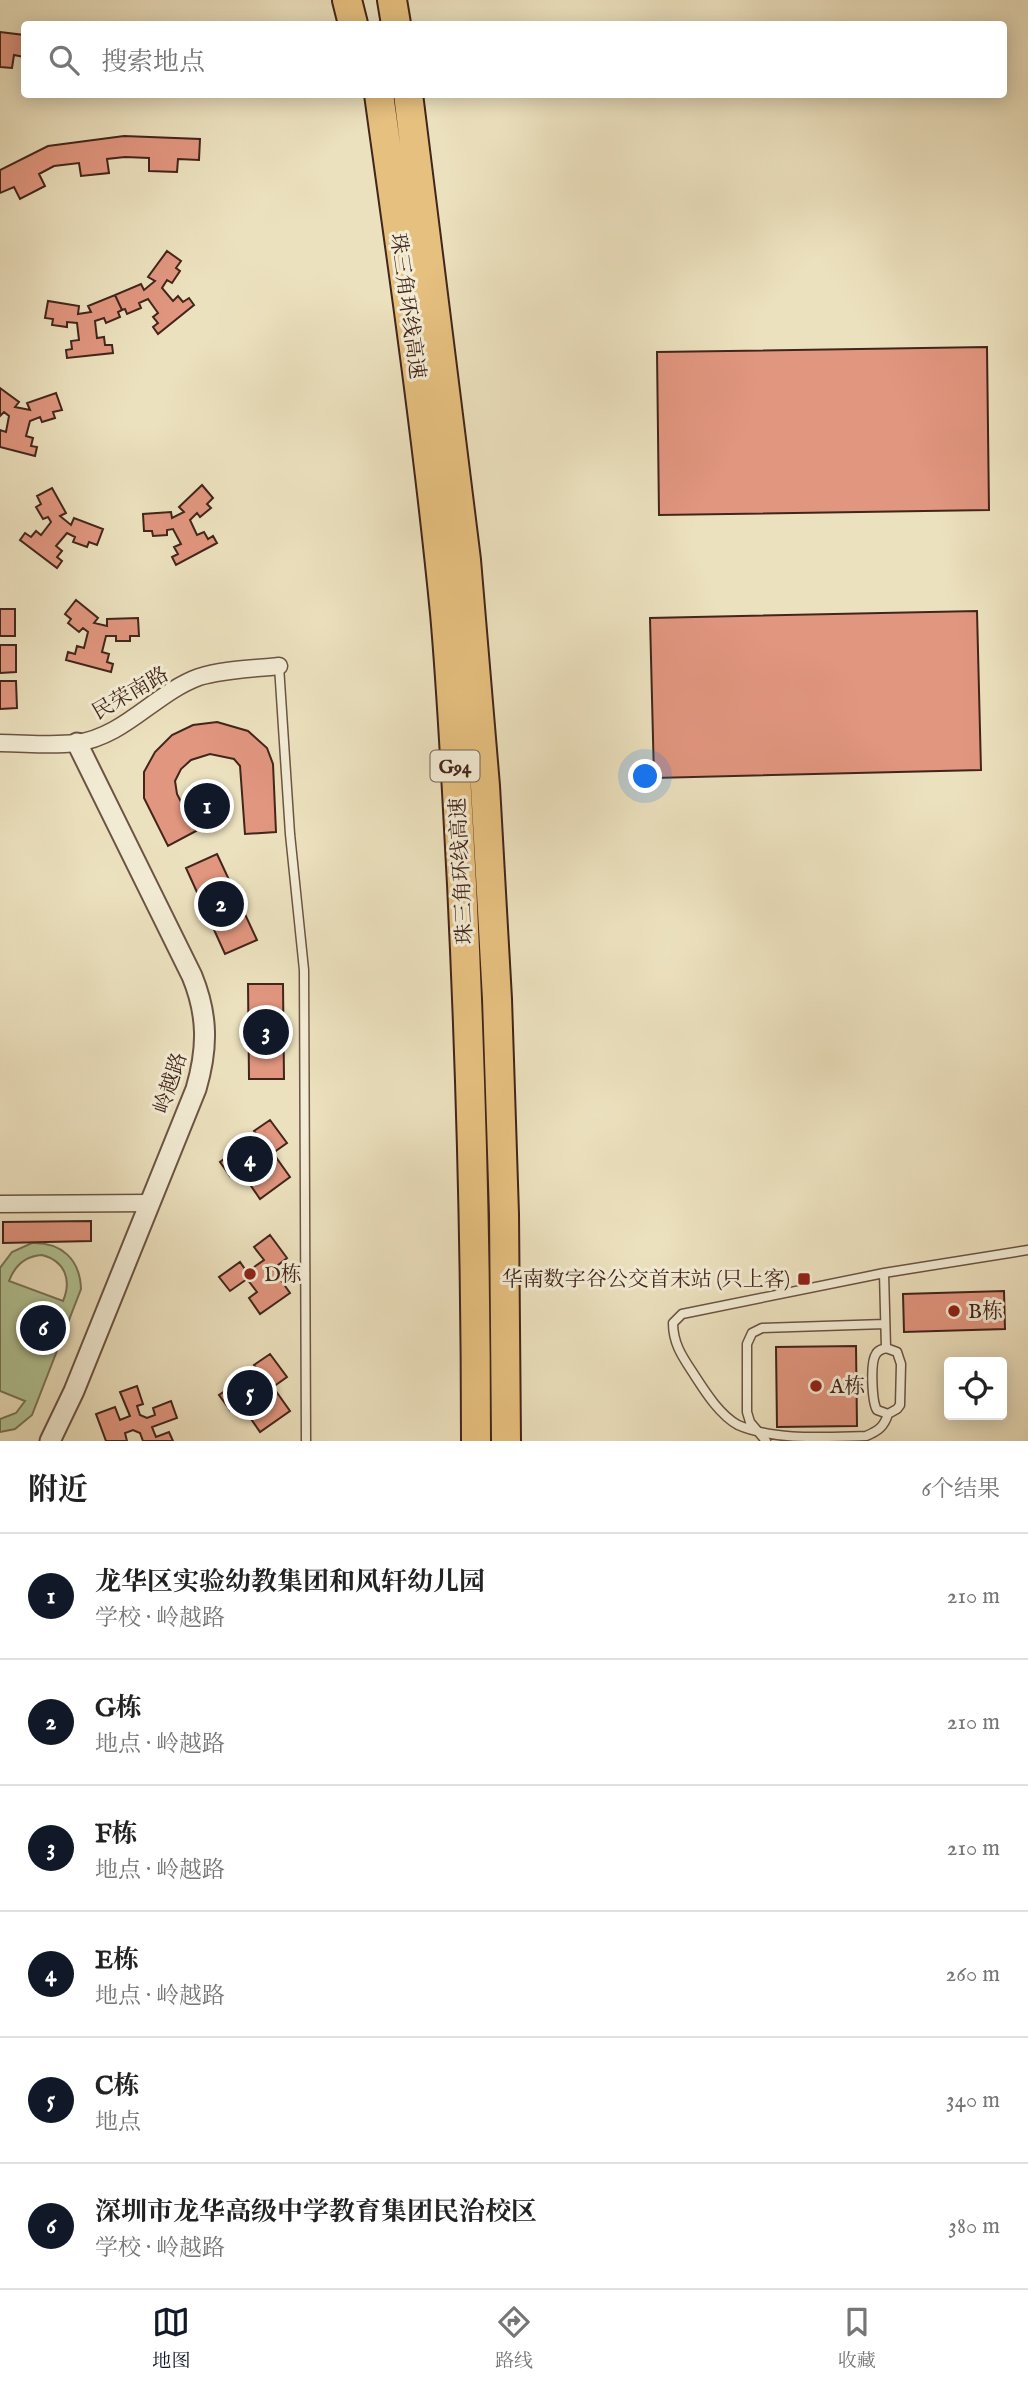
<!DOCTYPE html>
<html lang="zh">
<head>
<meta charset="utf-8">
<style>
  body { margin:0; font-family:"IM FELL English","Noto Serif SC",serif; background:#f6f6f6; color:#222 }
  .controls { position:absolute; right:21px; bottom:21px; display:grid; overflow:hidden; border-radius:7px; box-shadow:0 4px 18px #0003 }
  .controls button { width:63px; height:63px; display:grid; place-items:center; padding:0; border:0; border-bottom:2px solid #e0e0e0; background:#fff; color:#222; font:35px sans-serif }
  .you { position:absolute; left:646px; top:777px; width:24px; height:24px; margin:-18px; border:5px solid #fff; border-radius:50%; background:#1a73e8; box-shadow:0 0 0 10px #1a73e833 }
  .badge { display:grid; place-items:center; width:46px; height:46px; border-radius:50%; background:#111827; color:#fff; font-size:23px; font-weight:700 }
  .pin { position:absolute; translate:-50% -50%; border:4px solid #fff; box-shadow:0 2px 7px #0006 }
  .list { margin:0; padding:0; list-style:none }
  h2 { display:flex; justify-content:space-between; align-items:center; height:91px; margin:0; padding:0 28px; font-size:30px }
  h2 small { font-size:23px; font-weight:400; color:#767676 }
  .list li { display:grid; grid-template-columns:46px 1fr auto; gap:21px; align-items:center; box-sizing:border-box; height:126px; padding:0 28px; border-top:2px solid #e0e0e0 }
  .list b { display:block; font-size:26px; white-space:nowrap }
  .list p { margin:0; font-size:23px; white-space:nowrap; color:#767676 }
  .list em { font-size:23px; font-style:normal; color:#767676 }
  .icon { flex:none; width:38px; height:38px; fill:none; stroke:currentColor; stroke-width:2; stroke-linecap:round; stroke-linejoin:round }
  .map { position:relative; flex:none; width:1028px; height:1441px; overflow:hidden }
  .search { position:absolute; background:#fff; box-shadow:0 4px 18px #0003; left:21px; right:21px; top:21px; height:77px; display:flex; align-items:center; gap:18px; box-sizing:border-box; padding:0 24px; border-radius:7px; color:#767676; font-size:26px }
  .sheet { height:847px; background:#fff }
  nav { display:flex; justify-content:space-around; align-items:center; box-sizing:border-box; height:98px; border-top:2px solid #e0e0e0; background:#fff; font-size:19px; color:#767676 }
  nav a { display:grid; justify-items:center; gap:4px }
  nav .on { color:#111827 }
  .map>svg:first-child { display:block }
</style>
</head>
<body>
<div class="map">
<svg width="1028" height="1441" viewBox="0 0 1028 1441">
  <rect width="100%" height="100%" fill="#ece1be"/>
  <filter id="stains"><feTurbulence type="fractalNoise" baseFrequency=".00286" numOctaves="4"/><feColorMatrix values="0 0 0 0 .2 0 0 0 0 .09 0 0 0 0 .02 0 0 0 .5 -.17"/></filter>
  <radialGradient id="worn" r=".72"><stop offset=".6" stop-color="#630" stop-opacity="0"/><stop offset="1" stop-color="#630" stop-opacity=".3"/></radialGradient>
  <path fill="#b2c496" stroke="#7a7458" stroke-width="2" fill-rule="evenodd" d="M 32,1243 C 61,1242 80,1259 81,1289 L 32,1415 L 15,1429 L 0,1432 L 0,1419 L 16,1413 L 25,1401 L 0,1391 L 0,1268 L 12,1252 ZM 42,1255 C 65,1261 72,1280 63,1301 L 9,1281 C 15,1265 25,1256 42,1255 Z"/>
  <path fill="#e1967f" stroke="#42251b" stroke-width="2" d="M 0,32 L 24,35 L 24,57 L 14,55 L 12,68 L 0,67 Z
    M 124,136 L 200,139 L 199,160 L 178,159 L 177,172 L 149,171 L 149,158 L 125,157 L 107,159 L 109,173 L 81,176 L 79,163 L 54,166 L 39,174 L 45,186 L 20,199 L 14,187 L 0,193 L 0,170 L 48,146 Z
    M 167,251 L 181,261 L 176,268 L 180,271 L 172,283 L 167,280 L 162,288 L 173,301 L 178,296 L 183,302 L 189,298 L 194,305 L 158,334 L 153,327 L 158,323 L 153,317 L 158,313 L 148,299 L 139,303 L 141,308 L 127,314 L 125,309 L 122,310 L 115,295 L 141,284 L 144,290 L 155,281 L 148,277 Z
    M 115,295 L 122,310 L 118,312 L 120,317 L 106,323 L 104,318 L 95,321 L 97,338 L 104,337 L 105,345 L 112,345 L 113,353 L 67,358 L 66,350 L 72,349 L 71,341 L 79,340 L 77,323 L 67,322 L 67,327 L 52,325 L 53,319 L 45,318 L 48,301 L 79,306 L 78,314 L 91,312 L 88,306 Z
    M 987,347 L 989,510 L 659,515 L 657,352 Z
    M 0,388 L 19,402 L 15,407 L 30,410 L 27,403 L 56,393 L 62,410 L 53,412 L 55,418 L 42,422 L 40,417 L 30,421 L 26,436 L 33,438 L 31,446 L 37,447 L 35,456 L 0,447 L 0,430 L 6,432 L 9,416 L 4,412 L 0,416 Z
    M 202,485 L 213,498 L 207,504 L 211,508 L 200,517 L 197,513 L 190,520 L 197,535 L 204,532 L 208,539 L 213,536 L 217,543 L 176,565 L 172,557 L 178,554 L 174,547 L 181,544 L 173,529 L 167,530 L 167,535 L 153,536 L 152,531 L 144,531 L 143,514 L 171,512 L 172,518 L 184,512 L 179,507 Z
    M 52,488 L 66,513 L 60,516 L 71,525 L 74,518 L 103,529 L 97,545 L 89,542 L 87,547 L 73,542 L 75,537 L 67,533 L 56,546 L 62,551 L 57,557 L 62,561 L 57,568 L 20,540 L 25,533 L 31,537 L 36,531 L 41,535 L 51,522 L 48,517 L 43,519 L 36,507 L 41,504 L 37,496 Z
    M 76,600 L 98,618 L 94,623 L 107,626 L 107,619 L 138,618 L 139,636 L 130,636 L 130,641 L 116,641 L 116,636 L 106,636 L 102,652 L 109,654 L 107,662 L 113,664 L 111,672 L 66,660 L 68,652 L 75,654 L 77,646 L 84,648 L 88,632 L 83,628 L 79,632 L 68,623 L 71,619 L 65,614 Z
    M 0,609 L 15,609 L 15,636 L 0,636 Z
    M 977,611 L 981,770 L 654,778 L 650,618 Z
    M 0,645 L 16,645 L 16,672 L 0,673 Z
    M 0,681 L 16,681 L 17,708 L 0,709 Z
    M 217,722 L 248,731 L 267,748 L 273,764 L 276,832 L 245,834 L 240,766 L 234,759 L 210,754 L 191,760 L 181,769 L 175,781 L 177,794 L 196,831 L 168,846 L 144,798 L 144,772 L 155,752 L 172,735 L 193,725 Z
    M 217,854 L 257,940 L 225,954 L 186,868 Z
    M 248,984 L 283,984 L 284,1079 L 249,1079 Z
    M 270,1120 L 287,1143 L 273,1153 L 290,1177 L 260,1199 L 249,1183 L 257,1177 L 248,1163 L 230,1176 L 220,1162 L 240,1147 L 247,1157 L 264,1144 L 254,1131 Z
    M 91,1221 L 91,1241 L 3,1243 L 3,1222 Z
    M 270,1235 L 287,1258 L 273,1269 L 290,1293 L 260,1314 L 249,1298 L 257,1292 L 247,1279 L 230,1291 L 219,1277 L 240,1262 L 247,1272 L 264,1260 L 254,1247 Z
    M 1004,1291 L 1005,1329 L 904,1332 L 903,1294 Z
    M 856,1346 L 857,1426 L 777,1427 L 776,1347 Z
    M 270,1354 L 287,1377 L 273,1387 L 290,1411 L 260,1432 L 249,1416 L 257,1410 L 248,1397 L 230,1410 L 219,1395 L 240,1381 L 247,1391 L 264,1378 L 254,1365 Z
    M 137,1386 L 143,1404 L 137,1406 L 140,1415 L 147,1418 L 155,1415 L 153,1408 L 171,1401 L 177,1418 L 152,1427 L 156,1437 L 169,1432 L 173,1441 L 143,1441 L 140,1433 L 133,1430 L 125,1433 L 127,1441 L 106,1441 L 96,1414 L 115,1407 L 120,1420 L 130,1416 L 120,1392 Z"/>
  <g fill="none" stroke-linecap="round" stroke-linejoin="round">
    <g stroke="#6c5444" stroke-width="11">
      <path id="service" d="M 279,666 L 290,834 L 304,970 L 306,1441
        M 884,1273 L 886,1348
        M 886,1348 L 897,1352 L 901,1364 L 900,1405 L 897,1409 L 888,1414 L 877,1410 C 872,1402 870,1362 876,1354 C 879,1349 881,1350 886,1348 Z
        M 888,1414 C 884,1427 878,1431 866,1436 C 825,1437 775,1441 738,1425 C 720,1415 706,1393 695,1376 C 684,1359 673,1345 673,1323 L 682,1314 L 884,1273 L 1028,1250
        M 766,1441 L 750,1422 L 747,1412 L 747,1344 L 752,1333 L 762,1328 L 885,1324"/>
    </g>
    <g stroke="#6c5444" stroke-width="19">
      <path id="minor" d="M 0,743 C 25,743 51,746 76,743 C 124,737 155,693 199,677 C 224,669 253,669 279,666
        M 0,1204 L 150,1203"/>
    </g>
    <g stroke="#6c5444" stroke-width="23">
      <path id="tertiary" d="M 50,1441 L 74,1391 L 196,1089 C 208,1048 208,1015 192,976 L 77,743"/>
    </g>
    <g stroke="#42251b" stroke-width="32">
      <path id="motorway" d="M 347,0 L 353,24
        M 392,0 L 396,24
        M 379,94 C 403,267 428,440 445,613 C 453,703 457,794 462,884 C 471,1070 476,1255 476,1441
        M 408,94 L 466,560 L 485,786 L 497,999 L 504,1214 L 506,1441"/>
    </g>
    <use href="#service" stroke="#f3ecd5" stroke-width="8"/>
    <use href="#minor" stroke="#f3ecd5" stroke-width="16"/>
    <use href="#tertiary" stroke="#f3ecd5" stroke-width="19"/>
    <use href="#motorway" stroke="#e6c07f" stroke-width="28"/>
  </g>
  <g fill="#8f2418" stroke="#f3ecd5" stroke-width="2.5">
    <circle cx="250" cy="1274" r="7"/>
    <rect x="797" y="1272" width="14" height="14" rx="3.5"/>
    <circle cx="954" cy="1311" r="7"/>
    <circle cx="816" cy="1386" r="7"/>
  </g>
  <g text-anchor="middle" stroke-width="6" stroke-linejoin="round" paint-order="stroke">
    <rect fill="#f3ecd5" stroke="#776153" stroke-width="2" x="430.5" y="750.5" width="49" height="31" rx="5"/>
    <g font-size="19" font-weight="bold" fill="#42251b">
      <text x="455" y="773">G94</text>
    </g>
    <g font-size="21" fill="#42251b" stroke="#f3ecd5">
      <text transform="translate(408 306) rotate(82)" y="7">珠三角环线高速</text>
      <text transform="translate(130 693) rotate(-30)" y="7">民荣南路</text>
      <text transform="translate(461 871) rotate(-93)" y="7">珠三角环线高速</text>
      <text transform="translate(170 1083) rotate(-72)" y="7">岭越路</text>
    </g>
    <g font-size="21" fill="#42251b" stroke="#f3ecd5" text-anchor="start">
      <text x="264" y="1281">D栋</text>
      <text x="790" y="1286" text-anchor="end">华南数字谷公交首末站 (只上客)</text>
      <text x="968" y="1318">B栋</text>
      <text x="830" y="1393">A栋</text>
    </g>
  </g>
  <rect width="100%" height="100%" filter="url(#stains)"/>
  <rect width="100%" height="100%" fill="url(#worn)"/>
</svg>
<div class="controls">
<button><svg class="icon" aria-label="locate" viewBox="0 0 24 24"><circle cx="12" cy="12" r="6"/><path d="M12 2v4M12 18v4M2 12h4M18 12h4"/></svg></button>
</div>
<div class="you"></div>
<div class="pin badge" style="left:207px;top:806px">1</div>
<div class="pin badge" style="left:221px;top:904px">2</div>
<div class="pin badge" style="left:266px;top:1032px">3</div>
<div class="pin badge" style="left:250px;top:1159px">4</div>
<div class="pin badge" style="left:250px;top:1393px">5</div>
<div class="pin badge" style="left:43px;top:1328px">6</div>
<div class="search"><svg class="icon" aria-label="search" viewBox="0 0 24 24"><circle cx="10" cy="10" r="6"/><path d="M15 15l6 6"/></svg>搜索地点</div>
</div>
<section class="sheet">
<h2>附近<small>6个结果</small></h2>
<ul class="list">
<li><span class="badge">1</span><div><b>龙华区实验幼教集团和风轩幼儿园</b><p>学校 · 岭越路</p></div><em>210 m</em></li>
<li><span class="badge">2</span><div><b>G栋</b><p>地点 · 岭越路</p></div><em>210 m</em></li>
<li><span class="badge">3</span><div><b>F栋</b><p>地点 · 岭越路</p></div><em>210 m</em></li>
<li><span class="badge">4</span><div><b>E栋</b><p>地点 · 岭越路</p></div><em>260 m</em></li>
<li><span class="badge">5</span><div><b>C栋</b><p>地点</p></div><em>340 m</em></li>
<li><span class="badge">6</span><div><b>深圳市龙华高级中学教育集团民治校区</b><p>学校 · 岭越路</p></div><em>380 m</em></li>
</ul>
</section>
<nav>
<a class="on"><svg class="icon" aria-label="map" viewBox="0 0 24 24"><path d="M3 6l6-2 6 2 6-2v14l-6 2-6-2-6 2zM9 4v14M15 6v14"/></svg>地图</a>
<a><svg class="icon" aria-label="directions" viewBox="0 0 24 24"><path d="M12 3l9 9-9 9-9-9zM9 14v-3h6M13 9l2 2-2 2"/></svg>路线</a>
<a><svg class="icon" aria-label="saved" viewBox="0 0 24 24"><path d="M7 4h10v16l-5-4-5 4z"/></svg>收藏</a>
</nav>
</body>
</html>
